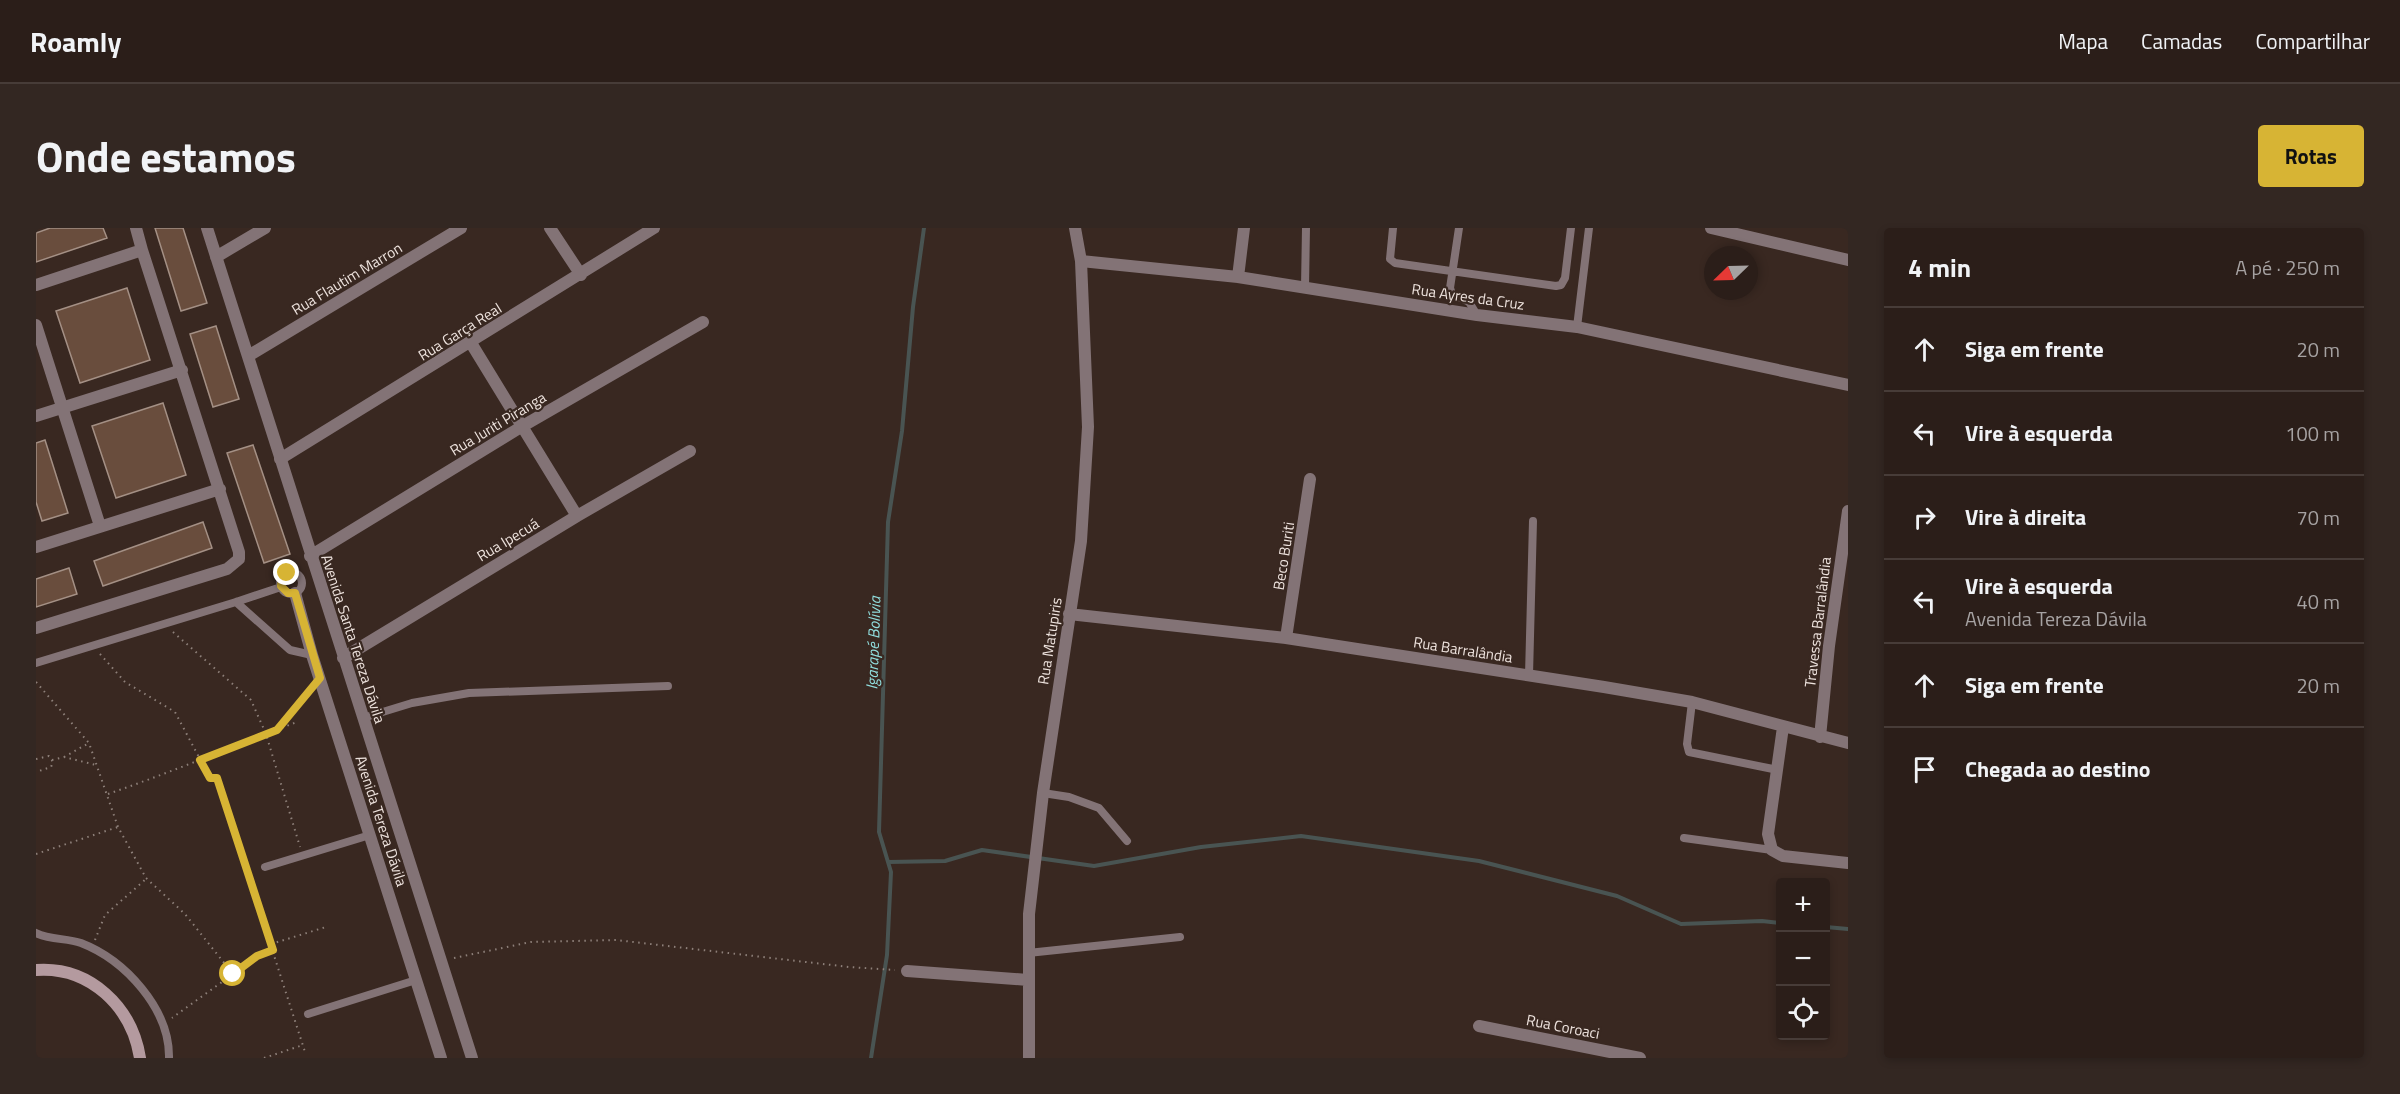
<!DOCTYPE html>
<html lang="pt">
<head>
<meta charset="utf-8">
<style>
  body { margin:0; font-family:"Titillium Web",sans-serif; background:#332722; color:#f1f3f6 }
  .controls { position:absolute; right:18px; bottom:18px; display:grid; overflow:hidden; border-radius:6px; box-shadow:0 3px 9px #0003 }
  .controls button { width:54px; height:54px; display:grid; place-items:center; padding:0; border:0; border-bottom:2px solid #473c38; background:#2b1e19; color:#f1f3f6; font:30px sans-serif }
  .compass { position:absolute; left:1668px; top:18px; width:54px; height:54px; border-radius:50%; background:#2b1e19; box-shadow:0 3px 9px #0003; rotate:247deg }
  .stop { position:absolute; width:18px; height:18px; margin:-14px; border:4px solid #d7b434; border-radius:50%; background:#fff }
  .stop.end { background:#d7b434; border-color:#fff; box-shadow:0 2px 6px #0008 }
  .list { margin:0; padding:0; list-style:none }
  h2 { display:flex; justify-content:space-between; align-items:center; height:78px; margin:0; padding:0 24px; font-size:26px }
  h2 small { font-size:20px; font-weight:400; color:#a6a2a2 }
  .list li { display:grid; grid-template-columns:39px 1fr auto; gap:18px; align-items:center; box-sizing:border-box; height:84px; padding:0 24px; border-top:2px solid #473c38 }
  .list b { display:block; font-size:22px; white-space:nowrap }
  .list p { margin:0; font-size:20px; white-space:nowrap; color:#a6a2a2 }
  .list em { font-size:20px; font-style:normal; color:#a6a2a2 }
  .icon { flex:none; width:33px; height:33px; fill:none; stroke:currentColor; stroke-width:2; stroke-linecap:round; stroke-linejoin:round }
  .map { position:relative; flex:none; width:1812px; height:830px; overflow:hidden; border-radius:6px }
  header { display:flex; align-items:center; gap:36px; box-sizing:border-box; height:84px; padding:0 30px; background:#2b1e19; border-bottom:2px solid #473c38 }
  header strong { font-size:28px }
  nav { display:flex; gap:33px; margin-inline-start:auto; font-size:21px }
  .intro { display:flex; align-items:center; justify-content:space-between; box-sizing:border-box; height:144px; padding:0 36px }
  h1 { margin:0; font-size:42px }
  .button { padding:15px 27px; border-radius:6px; background:#d7b434; color:#111; font-size:21px; font-weight:700 }
  main { display:flex; gap:36px; padding:0 36px }
  aside { flex:1; background:#2b1e19; border-radius:6px; box-shadow:0 3px 9px #0003 }
  .map>svg:first-child { display:block }
</style>
</head>
<body>
<header>
<strong>Roamly</strong>
<nav><a>Mapa</a><a>Camadas</a><a>Compartilhar</a></nav>
</header>
<div class="intro"><h1>Onde estamos</h1><a class="button">Rotas</a></div>
<main>
<div class="map">
<svg width="1812" height="830" viewBox="0 0 1812 830">
  <rect width="100%" height="100%" fill="#392821"/>
  <g fill="none" stroke-linecap="round" stroke-linejoin="round">
    <path stroke="#495452" stroke-width="4" d="M 852,634 L 909,633 L 946,622 L 1058,638 L 1165,619 L 1265,608 L 1443,633 L 1581,668 L 1645,696 L 1726,693 L 1744,695
      M 1790,699 L 1812,701
      M 835,830 L 851,727 L 855,644 L 843,604 L 852,294 L 866,203 L 877,79 L 888,0"/>
  </g>
  <path fill="#694d3d" stroke="#a49085" stroke-width="1.5" d="M 14,0 L 67,0 L 71,10 L 0,34 L 0,5 Z
    M 119,0 L 147,0 L 171,75 L 145,83 Z
    M 91,60 L 114,132 L 44,155 L 20,83 Z
    M 180,98 L 203,171 L 177,179 L 154,106 Z
    M 127,175 L 150,247 L 80,270 L 56,198 Z
    M 9,212 L 32,285 L 6,293 L 0,274 L 0,215 Z
    M 217,217 L 254,326 L 228,335 L 191,225 Z
    M 167,294 L 176,320 L 67,358 L 58,333 Z
    M 33,340 L 41,366 L 0,379 L 0,351 Z"/>
  <g fill="none" stroke-linecap="round" stroke-linejoin="round">
    <path stroke="#8e807a" stroke-width="2" stroke-dasharray="1.5 4.5" stroke-linecap="butt" d="M 137,404 L 215,472 L 230,506 L 264,619
      M 64,426 L 89,454 L 139,484 L 174,550 L 181,550 L 269,824
      M 0,454 L 53,515 L 82,599 L 110,650 L 149,686 L 197,746 L 136,790
      M 243,499 L 274,462
      M 28,529 L 53,515
      M 0,531 L 13,528 L 17,534 L 15,539 L 0,544
      M 16,532 L 28,529 L 60,537
      M 72,566 C 136,544 198,518 261,494
      M 0,626 L 82,599
      M 59,712 L 69,687 L 110,651
      M 235,716 L 290,699
      M 418,730 L 495,714 L 580,712 L 813,739 L 859,742
      M 197,746 L 221,727 L 235,723
      M 228,830 L 267,817"/>
    <path stroke="#837376" stroke-width="8" d="M 1357,0 L 1354,31 L 1359,35 L 1520,58 L 1525,57 L 1529,50 L 1535,0
      M 1423,0 L 1414,60 L 1416,66 L 1433,74 L 1441,87
      M 1269,59 L 1270,0
      M 1541,99 L 1553,0
      M244 355a11 11 0 1 1 22 0a11 11 0 1 1-22 0Z
      M 200,374 L 254,422 L 276,427
      M 0,435 L 200,374 L 245,359
      M 1493,447 L 1497,293
      M 1656,474 L 1651,516 L 1653,524 L 1742,542
      M 327,490 L 376,475 L 433,465 L 632,458
      M 1007,565 L 1033,569 L 1063,580 L 1091,613
      M 1648,610 L 1736,622
      M 229,639 L 334,607
      M 0,705 C 14,712 31,710 45,715 C 89,732 134,781 133,830
      M 992,725 L 1144,709
      M 272,786 L 380,752"/>
    <path stroke="#837376" stroke-width="12" d="M 100,0 L 106,22
      M 171,0 L 436,830
      M 514,0 L 545,47
      M 1675,0 L 1812,32
      M 180,29 L 229,0
      M 1045,33 L 1202,49 L 1441,87 L 1541,99 L 1812,157
      M 1202,49 L 1208,0
      M 0,57 L 106,22 L 203,324 L 203,331 L 191,341 L 0,400
      M 0,97 L 64,298
      M 435,115 L 541,288
      M 212,128 L 425,0
      M 0,188 L 146,142
      M 244,231 L 618,0
      M 0,319 L 184,261
      M 274,328 L 485,199 L 667,94
      M 259,365 L 276,427 L 405,830
      M 1033,386 L 1250,410 L 1568,459 L 1656,474 L 1812,515
      M 1250,410 L 1274,251
      M 307,430 L 541,288 L 654,223
      M 1747,499 L 1732,606 L 1736,622 L 1747,628 L 1812,635
      M 1784,509 L 1793,418 L 1812,283
      M 871,743 L 992,752
      M 1443,798 L 1604,830
      M 993,830 L 993,686 L 1007,565 L 1045,313 L 1052,199 L 1045,33 L 1039,0"/>
    <path stroke="#b49a9f" stroke-width="12" d="M 0,742 C 54,738 96,779 104,830"/>
  </g>
  <g fill="none" stroke-linecap="round" stroke-linejoin="round">
    <path stroke="#d7b434" stroke-width="8" d="M 197,746 L 221,728 L 237,722 L 181,550 L 174,550 L 164,532 L 241,502 L 284,450 L 259,365 L 252,365 L 245,358 L 246,349 L 251,345"/>
  </g>
  <g text-anchor="middle" stroke-width="4.5" stroke-linejoin="round" paint-order="stroke">
    <g font-size="15" fill="#eee3de" stroke="#392821">
      <text transform="translate(311 51) rotate(-31)" y="5">Rua Flautim Marron</text>
      <text transform="translate(1432 69) rotate(8)" y="5">Rua Ayres da Cruz</text>
      <text transform="translate(424 104) rotate(-32)" y="5">Rua Garça Real</text>
      <text transform="translate(462 196) rotate(-31)" y="5">Rua Juriti Piranga</text>
      <text transform="translate(472 312) rotate(-31)" y="5">Rua Ipecuá</text>
      <text transform="translate(1248 328) rotate(-81)" y="5">Beco Buriti</text>
      <text transform="translate(1782 394) rotate(-83)" y="5">Travessa Barralândia</text>
      <text transform="translate(317 411) rotate(72)" y="5">Avenida Santa Tereza Dávila</text>
      <text transform="translate(1014 413) rotate(-81)" y="5">Rua Matupiris</text>
      <text transform="translate(1427 422) rotate(9)" y="5">Rua Barralândia</text>
      <text transform="translate(345 593) rotate(72)" y="5">Avenida Tereza Dávila</text>
      <text transform="translate(1527 799) rotate(11)" y="5">Rua Coroaci</text>
    </g>
    <g font-size="16" font-style="italic" fill="#91dede" stroke="#392821">
      <text transform="translate(837 415) rotate(-88)" y="6">Igarapé Bolívia</text>
    </g>
  </g>
</svg>
<div class="controls">
<button>+</button>
<button>−</button>
<button><svg class="icon" aria-label="locate" viewBox="0 0 24 24"><circle cx="12" cy="12" r="6"/><path d="M12 2v4M12 18v4M2 12h4M18 12h4"/></svg></button>
</div>
<svg class="compass" viewBox="-18 -18 36 36"><path d="M0-13l5 13h-10z" fill="#e53935"/><path d="M0 13l5-13h-10z" fill="#a6a2a2"/></svg>
<div class="stop" style="left:197px;top:746px"></div>
<div class="stop end" style="left:251px;top:345px"></div>
</div>
<aside>
<h2>4 min<small>A pé · 250 m</small></h2>
<ul class="list">
<li><svg class="icon" aria-label="ahead" viewBox="0 0 24 24"><path d="M12 20V5M6 11l6-6 6 6"/></svg><div><b>Siga em frente</b></div><em>20 m</em></li>
<li><svg class="icon" aria-label="left" viewBox="0 0 24 24"><path d="M17 20v-9H6M10 6l-5 5 5 5"/></svg><div><b>Vire à esquerda</b></div><em>100 m</em></li>
<li><svg class="icon" aria-label="right" viewBox="0 0 24 24"><path d="M7 20v-9h11M14 6l5 5-5 5"/></svg><div><b>Vire à direita</b></div><em>70 m</em></li>
<li><svg class="icon" aria-label="left" viewBox="0 0 24 24"><path d="M17 20v-9H6M10 6l-5 5 5 5"/></svg><div><b>Vire à esquerda</b><p>Avenida Tereza Dávila</p></div><em>40 m</em></li>
<li><svg class="icon" aria-label="ahead" viewBox="0 0 24 24"><path d="M12 20V5M6 11l6-6 6 6"/></svg><div><b>Siga em frente</b></div><em>20 m</em></li>
<li><svg class="icon" aria-label="arrive" viewBox="0 0 24 24"><path d="M6 21V4h12l-3 4 3 4H6"/></svg><div><b>Chegada ao destino</b></div></li>
</ul>
</aside>
</main>
</body>
</html>
